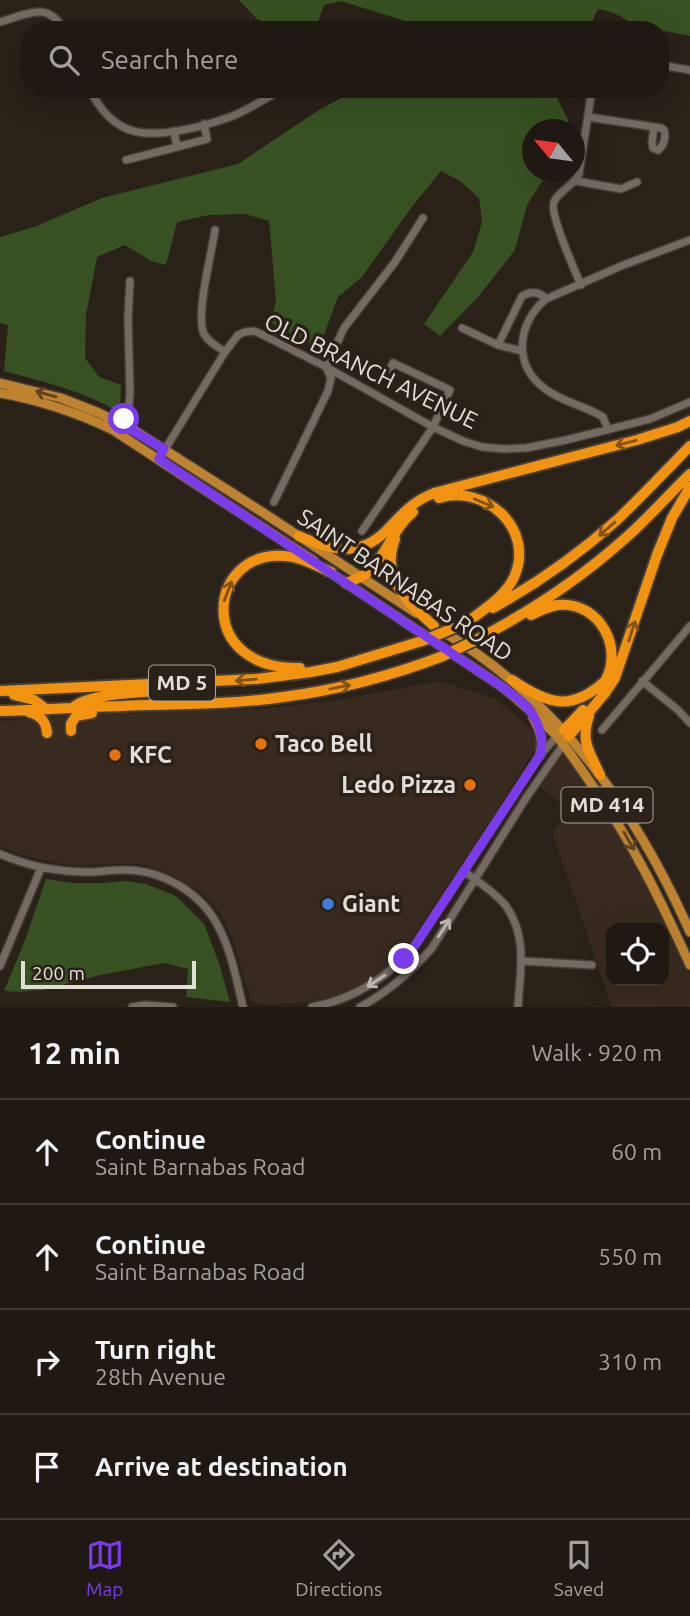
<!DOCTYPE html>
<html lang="en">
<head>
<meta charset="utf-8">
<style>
  body { margin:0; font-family:Ubuntu,sans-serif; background:#28221c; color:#f1f3f6 }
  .controls { position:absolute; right:21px; bottom:21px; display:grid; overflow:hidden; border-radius:14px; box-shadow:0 7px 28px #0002 }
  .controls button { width:63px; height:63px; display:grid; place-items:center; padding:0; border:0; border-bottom:2px solid #3d3833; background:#201913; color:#f1f3f6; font:35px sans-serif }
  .compass { position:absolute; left:522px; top:119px; width:63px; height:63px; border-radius:50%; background:#201913; box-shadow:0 7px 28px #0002; rotate:299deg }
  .scale { position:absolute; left:21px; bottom:18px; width:175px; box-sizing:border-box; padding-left:7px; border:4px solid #e4ded9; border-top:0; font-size:19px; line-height:24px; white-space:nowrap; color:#e4ded9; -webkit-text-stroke:5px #2a2119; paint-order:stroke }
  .stop { position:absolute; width:21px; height:21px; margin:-16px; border:5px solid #7c3aed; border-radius:50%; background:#fff }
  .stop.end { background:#7c3aed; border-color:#fff; box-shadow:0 2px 7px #0008 }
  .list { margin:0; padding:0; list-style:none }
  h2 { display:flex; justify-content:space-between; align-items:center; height:91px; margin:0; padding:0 28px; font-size:30px }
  h2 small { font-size:23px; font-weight:400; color:#a2a0a0 }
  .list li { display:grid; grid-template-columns:46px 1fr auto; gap:21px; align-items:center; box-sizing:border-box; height:105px; padding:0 28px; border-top:2px solid #3d3833 }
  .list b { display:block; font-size:26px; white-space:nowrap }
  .list p { margin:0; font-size:23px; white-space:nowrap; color:#a2a0a0 }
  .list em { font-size:23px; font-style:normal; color:#a2a0a0 }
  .icon { flex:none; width:38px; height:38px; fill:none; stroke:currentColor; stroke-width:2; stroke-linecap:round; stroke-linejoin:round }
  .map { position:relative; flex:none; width:690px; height:1007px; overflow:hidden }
  .search { position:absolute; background:#201913; box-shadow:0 7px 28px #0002; left:21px; right:21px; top:21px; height:77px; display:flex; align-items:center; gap:18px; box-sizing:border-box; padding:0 24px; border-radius:28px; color:#a2a0a0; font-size:26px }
  .sheet { height:511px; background:#201913 }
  nav { display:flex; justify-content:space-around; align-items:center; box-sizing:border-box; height:98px; border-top:2px solid #3d3833; background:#201913; font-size:19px; color:#a2a0a0 }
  nav a { display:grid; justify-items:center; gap:4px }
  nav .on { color:#7c3aed }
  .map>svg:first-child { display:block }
</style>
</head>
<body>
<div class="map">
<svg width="690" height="1007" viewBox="0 0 690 1007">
  <rect width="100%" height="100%" fill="#2a2119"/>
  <path fill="#382a1e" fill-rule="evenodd" d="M 440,681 L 494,698 L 522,720 L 536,735 L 538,745 L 496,812 L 411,940 L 395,960 L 367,981 L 345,993 L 309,1002 L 263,1005 L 251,1001 L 232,937 L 220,913 L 203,893 L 170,874 L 142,864 L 67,865 L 25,856 L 0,846 L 0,721 L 99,713 L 256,709 L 333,701 Z
    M 563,751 L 620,836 L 673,937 L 690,975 L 690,1007 L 612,1007 L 552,832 L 569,810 L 539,785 ZM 611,928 L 664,928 L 664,981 L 611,981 Z"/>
  <path fill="#375122" d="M 239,0 L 690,0 L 690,36 L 654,29 L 638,29 C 628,19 613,11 598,9 L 588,30 L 417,30 L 415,24 L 341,1 L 324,5 L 315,30 L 283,30 L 257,19 Z
    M 358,89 L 556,89 L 555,94 L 568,120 L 565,129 L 532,130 L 532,172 L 548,172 L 527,205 L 515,250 L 479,296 L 440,336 L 424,324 L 473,252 L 482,222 L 479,198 L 460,181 L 441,171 L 411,208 L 362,277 L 338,297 L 319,348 L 271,323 L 276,300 L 269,221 L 245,214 L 209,215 L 177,222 L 166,265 L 151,261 L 125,245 L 97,257 L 86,315 L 85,358 L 99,377 L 121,385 L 120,413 C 85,391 43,382 4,371 L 8,325 L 0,323 L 0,237 L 34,227 L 102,198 L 238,164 L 319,110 Z
    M 46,879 L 73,883 L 102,883 L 126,881 L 146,884 L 176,896 L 204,924 L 219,963 L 230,1002 L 186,997 L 188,969 L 164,963 L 101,975 L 43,990 L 18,992 L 4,991 L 25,940 Z"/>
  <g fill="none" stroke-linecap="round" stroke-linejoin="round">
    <g stroke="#443e38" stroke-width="10">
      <path id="minor" d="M 0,22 C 25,15 49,0 63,30
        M 660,65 L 690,70
        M 89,89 C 98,105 108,120 125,128 C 152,141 202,127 230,117 C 248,110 265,99 282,89
        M 588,117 L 661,128 L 664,130 C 666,137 664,146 658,150 L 653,148 L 652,143 L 654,127
        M 177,147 L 207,139 L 204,124
        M 126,160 L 177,147 L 174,131
        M 576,181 L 621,189 L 637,182
        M 215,230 C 212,253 195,315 204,334 C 208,342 218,347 225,352
        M 581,285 C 575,271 549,213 554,202 C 559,190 574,186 579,174 L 592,89
        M 462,328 L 498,345 L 522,351
        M 498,345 L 522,296 C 531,291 539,291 546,299
        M 121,424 L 128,413 L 130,394 L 128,318 L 130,281
        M 608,430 L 603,417 C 584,405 561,402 544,388 C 512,364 518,322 546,299 L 621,266 L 690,240
        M 159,459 L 225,352 L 238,335 L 245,332 L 254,331 L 265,336 L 326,367 L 433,427 L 463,441 L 482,447 L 505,449 L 526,448 L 566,440 L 650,419 L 690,402
        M 274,502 L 328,391 L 331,378 L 326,367 L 344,328 L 395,262 L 423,218
        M 362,531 L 433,427 L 450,390 L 393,363 L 390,369
        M 642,681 L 678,710 L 690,723
        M 602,730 L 690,626
        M 0,854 C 28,866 58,872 88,872 C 99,872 110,870 120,870 C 161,868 203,893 220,930 C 232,954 237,982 243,1007
        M 464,871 C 478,882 495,892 506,906 C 528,937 520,972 518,1007
        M 522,961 L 592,965
        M 0,966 L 41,868
        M 132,1007 L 145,1005 L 173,1007
        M 312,1007 C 354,999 389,977 416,944 L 540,755 L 558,735
        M 360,1007 C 388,992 411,972 432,948 L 526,798 L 565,742"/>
    </g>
    <g stroke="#443e38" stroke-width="12">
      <path id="major" d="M 0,383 L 61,398 L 99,413 L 135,431 L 262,512 L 416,613
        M 0,393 C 38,400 78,413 113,430 L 314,561
        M 325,569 L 504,688 C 521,702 537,716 552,731 C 566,746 578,765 590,782 C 631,839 661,901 690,965
        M 442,631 C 559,700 636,810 690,932
        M 533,717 C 540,730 544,740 540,755"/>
    </g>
    <g stroke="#443e38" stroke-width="14">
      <path id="highway" d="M 439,498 C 485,484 534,528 515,575 C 507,595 486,608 470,620
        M 299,536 C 330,550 359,558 386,531 C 404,513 410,503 434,493 L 637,440 L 678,427 L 690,421
        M 395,539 C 380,578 408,603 434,626
        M 346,583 C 354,580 361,578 367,573 C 386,557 393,528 413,512
        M 493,608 C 538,583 579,554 617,520 C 642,496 666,471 690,446
        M 531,615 C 539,611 548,607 557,605 C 600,600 627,651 602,686
        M 474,641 C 526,614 577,581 621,542 C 646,521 667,496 690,474
        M 300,668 C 194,670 207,549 285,556 C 302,557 316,566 331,572
        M 512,680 C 546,703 570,713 604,682
        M 0,691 L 257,679 L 311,672 L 337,667 L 422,641
        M 14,695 L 34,700 L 46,709
        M 75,706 C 91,693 148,692 172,690
        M 0,711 C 41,710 82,707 123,706 C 176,704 230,705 283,697 C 338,690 391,676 443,656
        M 29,712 C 41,716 46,721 47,733
        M 589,716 C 580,742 590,752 600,775
        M 564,730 L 583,710
        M 71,731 L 71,724 L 76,716 L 92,713
        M 569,736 L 605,693 L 615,678 L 657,555 L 672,518 L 690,487"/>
    </g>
    <use href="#minor" stroke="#756a61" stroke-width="7"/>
    <use href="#major" stroke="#bf8330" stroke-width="9"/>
    <use href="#highway" stroke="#f19310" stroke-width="10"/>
    <g stroke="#443e38" stroke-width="14" stroke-linecap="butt">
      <path id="highway-bridge" d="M 422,641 L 454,628
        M 443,656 L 474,641"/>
    </g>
    <use href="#highway-bridge" stroke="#f19310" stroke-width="10"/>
  </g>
  <defs><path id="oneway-shaft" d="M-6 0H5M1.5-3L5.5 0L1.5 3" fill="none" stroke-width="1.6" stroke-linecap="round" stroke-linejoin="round" transform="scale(1.75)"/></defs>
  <g stroke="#5e4321">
    <use href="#oneway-shaft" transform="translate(46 394) rotate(-164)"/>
    <use href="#oneway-shaft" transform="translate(629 841) rotate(60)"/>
  </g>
  <g stroke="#845415">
    <use href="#oneway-shaft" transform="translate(626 443) rotate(165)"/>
    <use href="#oneway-shaft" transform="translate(484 503) rotate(23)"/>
    <use href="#oneway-shaft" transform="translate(607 529) rotate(139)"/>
    <use href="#oneway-shaft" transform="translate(228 591) rotate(-69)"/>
    <use href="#oneway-shaft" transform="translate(632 631) rotate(-72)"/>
    <use href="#oneway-shaft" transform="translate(246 680) rotate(175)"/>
    <use href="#oneway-shaft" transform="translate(340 687) rotate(-12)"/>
  </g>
  <g stroke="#bdb5af">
    <use href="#oneway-shaft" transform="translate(444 928) rotate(-57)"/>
    <use href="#oneway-shaft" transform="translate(376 981) rotate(147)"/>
  </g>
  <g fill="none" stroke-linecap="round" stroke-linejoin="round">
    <path stroke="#7c3aed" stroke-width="9" d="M 124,419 L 121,424 L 164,449 L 159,459 L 504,688 C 511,694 521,700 527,707 C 538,720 545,738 540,755 L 416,944 L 404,959"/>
  </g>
  <g fill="#e8710a" stroke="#2a2119" stroke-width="2.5">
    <circle cx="261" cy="744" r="7"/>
    <circle cx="115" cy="755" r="7"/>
    <circle cx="470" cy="785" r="7"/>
  </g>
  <circle fill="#3f7fe0" stroke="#2a2119" stroke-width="2.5" cx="328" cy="904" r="7"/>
  <g text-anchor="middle" stroke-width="7" stroke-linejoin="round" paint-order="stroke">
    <g fill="#2a2119" stroke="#aca59f" stroke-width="2">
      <rect x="149" y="665.5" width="66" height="35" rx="5"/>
      <rect x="561.5" y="787.5" width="91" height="35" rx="5"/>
    </g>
    <g font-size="21" font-weight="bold" fill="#e4ded9">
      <text x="182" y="690">MD 5</text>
      <text x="607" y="812">MD 414</text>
    </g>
    <g font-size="23" fill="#e4ded9" stroke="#2a2119">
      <text transform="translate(371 371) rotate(26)" y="8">OLD BRANCH AVENUE</text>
      <text transform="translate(405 585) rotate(34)" y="8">SAINT BARNABAS ROAD</text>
    </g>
    <g font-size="23" font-weight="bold" fill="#e4ded9" stroke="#2a2119" text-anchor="start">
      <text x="275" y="752">Taco Bell</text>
      <text x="129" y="763">KFC</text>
      <text x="456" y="793" text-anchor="end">Ledo Pizza</text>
      <text x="342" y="912">Giant</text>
    </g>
  </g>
</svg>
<div class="controls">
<button><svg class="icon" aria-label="locate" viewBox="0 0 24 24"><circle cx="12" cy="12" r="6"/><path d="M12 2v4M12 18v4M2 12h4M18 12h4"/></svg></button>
</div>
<svg class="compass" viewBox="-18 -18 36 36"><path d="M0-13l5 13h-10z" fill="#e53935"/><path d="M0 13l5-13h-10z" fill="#a2a0a0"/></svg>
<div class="scale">200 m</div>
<div class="stop" style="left:124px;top:419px"></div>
<div class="stop end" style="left:404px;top:959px"></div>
<div class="search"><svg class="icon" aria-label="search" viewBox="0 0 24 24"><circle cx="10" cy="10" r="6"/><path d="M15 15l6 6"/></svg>Search here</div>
</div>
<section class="sheet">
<h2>12 min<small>Walk · 920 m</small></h2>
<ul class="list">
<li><svg class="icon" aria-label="ahead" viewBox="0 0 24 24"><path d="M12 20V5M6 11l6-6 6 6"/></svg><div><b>Continue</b><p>Saint Barnabas Road</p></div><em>60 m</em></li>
<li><svg class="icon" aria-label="ahead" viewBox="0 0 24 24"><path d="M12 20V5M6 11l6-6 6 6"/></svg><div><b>Continue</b><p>Saint Barnabas Road</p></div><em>550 m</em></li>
<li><svg class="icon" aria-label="right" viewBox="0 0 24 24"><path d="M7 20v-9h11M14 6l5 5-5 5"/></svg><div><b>Turn right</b><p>28th Avenue</p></div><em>310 m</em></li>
<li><svg class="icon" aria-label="arrive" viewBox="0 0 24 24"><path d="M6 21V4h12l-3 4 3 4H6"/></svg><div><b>Arrive at destination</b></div></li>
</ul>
</section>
<nav>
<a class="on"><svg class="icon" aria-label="map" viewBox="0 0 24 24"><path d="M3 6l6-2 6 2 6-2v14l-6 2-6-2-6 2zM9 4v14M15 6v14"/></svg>Map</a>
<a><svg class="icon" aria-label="directions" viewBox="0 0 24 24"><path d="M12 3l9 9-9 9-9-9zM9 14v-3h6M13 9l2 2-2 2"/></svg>Directions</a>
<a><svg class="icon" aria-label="saved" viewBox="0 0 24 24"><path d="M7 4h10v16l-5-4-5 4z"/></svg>Saved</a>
</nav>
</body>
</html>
